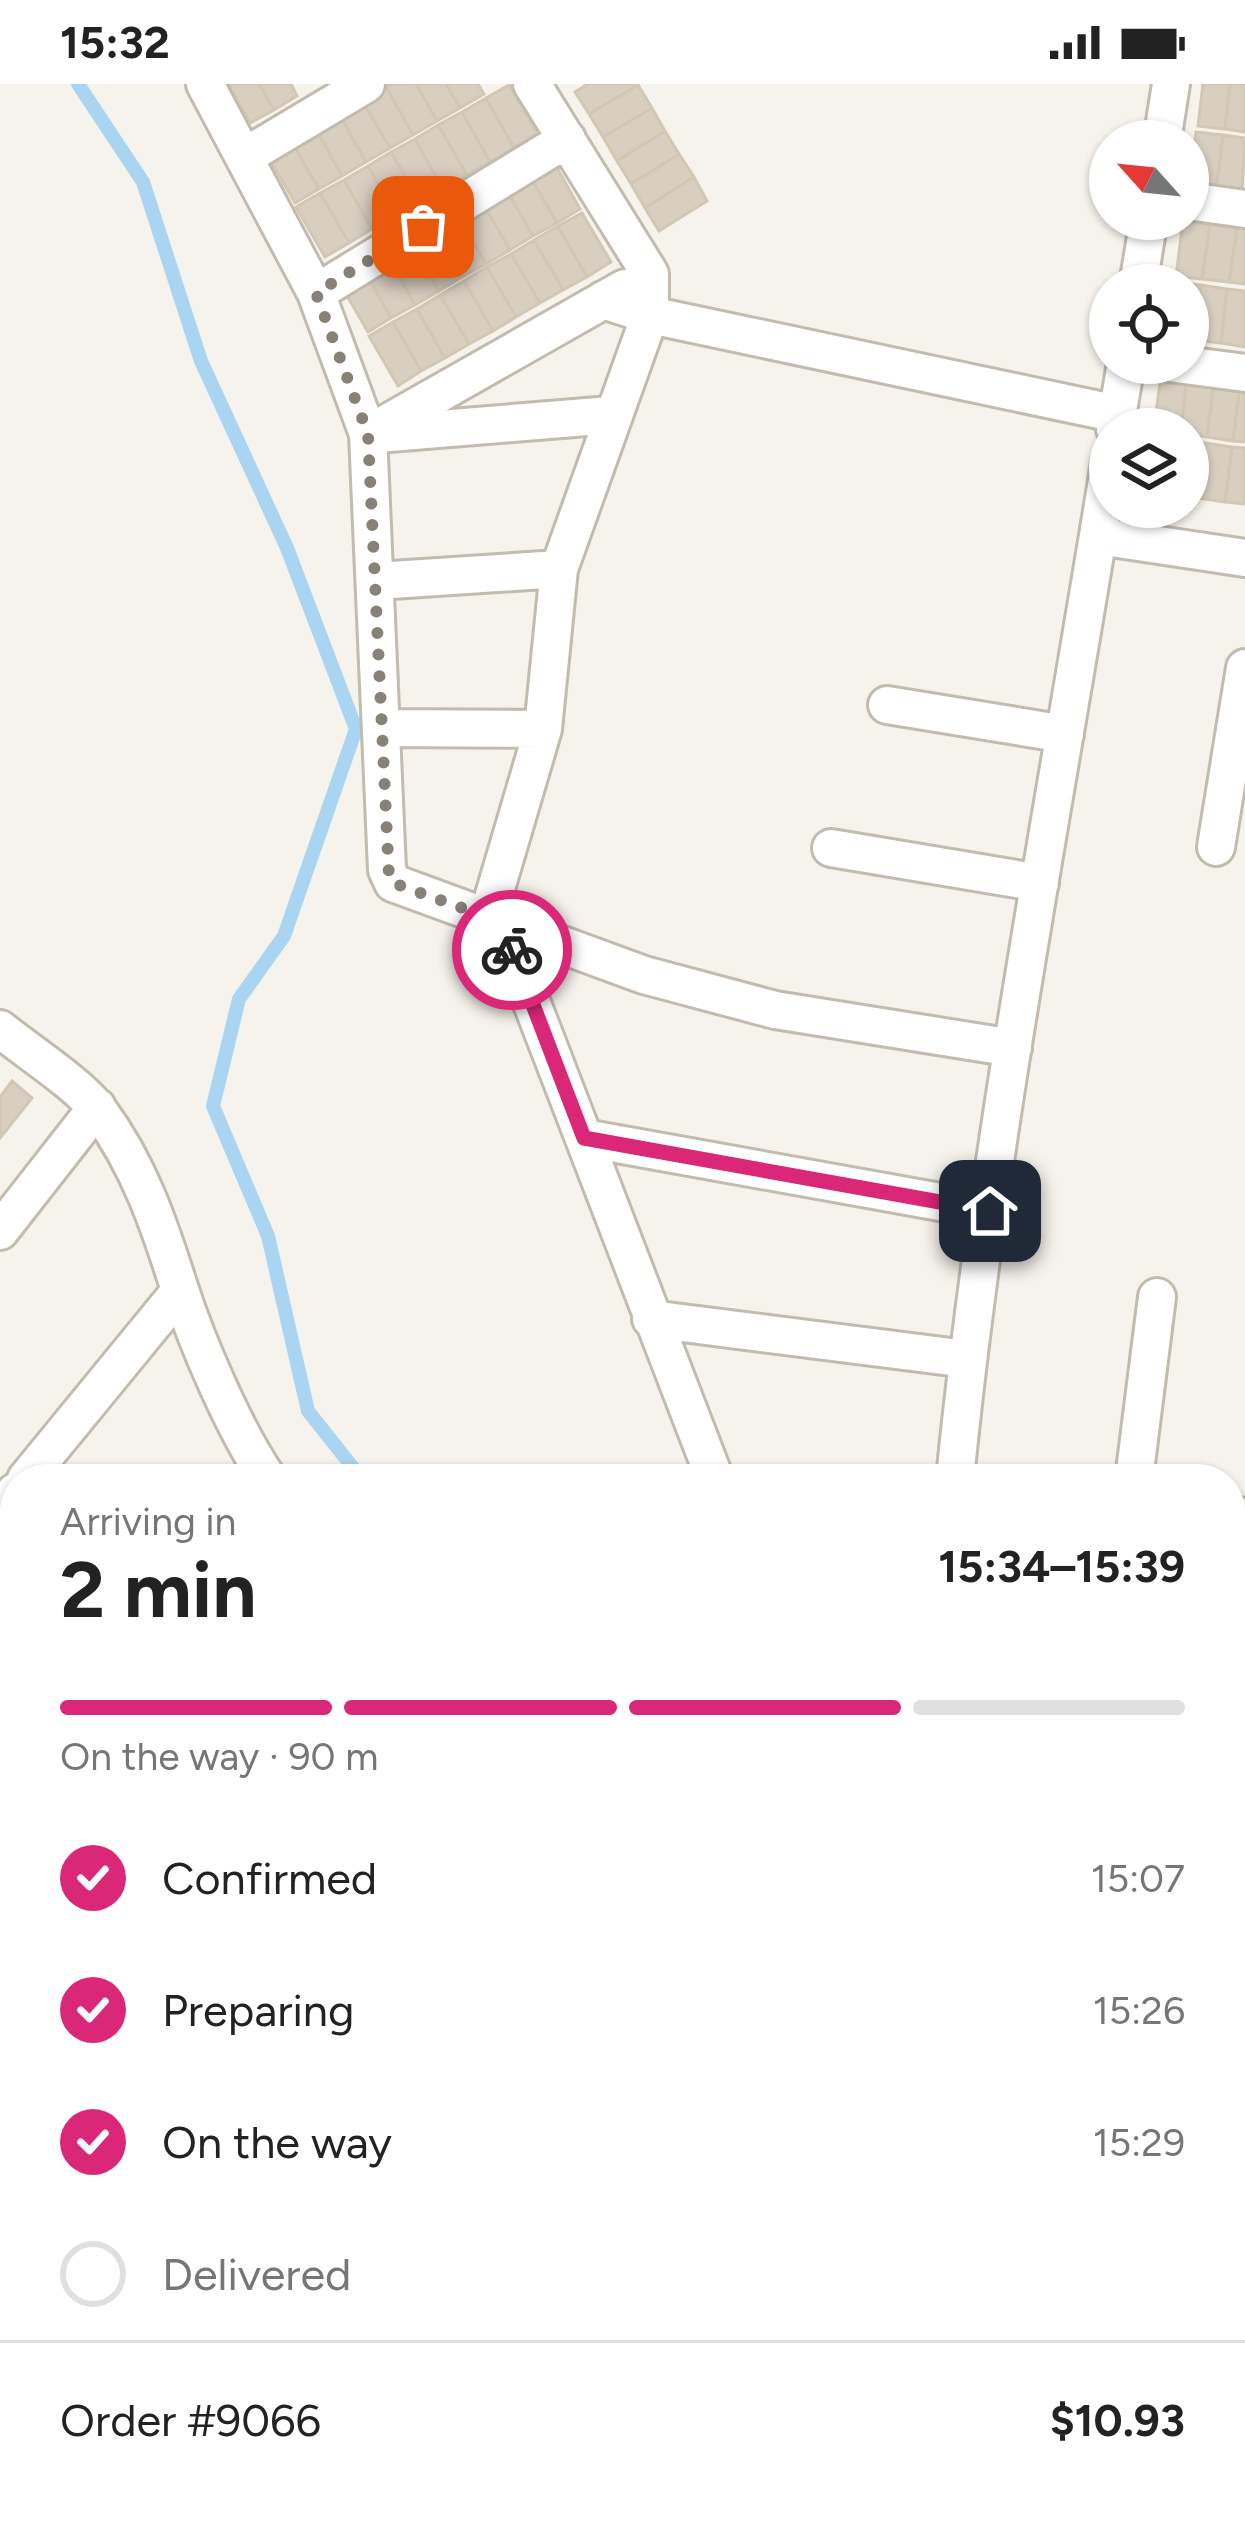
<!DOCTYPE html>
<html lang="en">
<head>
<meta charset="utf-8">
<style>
  body { margin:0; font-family:Figtree,sans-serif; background:#f2f2f2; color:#222; height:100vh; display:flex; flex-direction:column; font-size:45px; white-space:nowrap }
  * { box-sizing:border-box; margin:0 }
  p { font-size:39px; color:#767676 }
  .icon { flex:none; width:66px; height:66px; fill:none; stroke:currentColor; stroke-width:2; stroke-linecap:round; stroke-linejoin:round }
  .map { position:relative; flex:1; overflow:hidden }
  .details { position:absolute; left:0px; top:1380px; width:1245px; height:1059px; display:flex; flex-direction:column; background:#fff; border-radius:48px 48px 0 0; box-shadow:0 3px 9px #0004 }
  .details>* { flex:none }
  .needle { width:78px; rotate:297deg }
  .controls { position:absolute; left:1089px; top:36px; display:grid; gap:24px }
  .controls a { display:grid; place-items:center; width:120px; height:120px; border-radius:50%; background:#fff; box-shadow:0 3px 9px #0004; font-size:60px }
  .pin { position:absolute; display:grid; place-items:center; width:102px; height:102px; color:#fff; margin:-51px; border-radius:24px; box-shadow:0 6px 18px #0006 }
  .courier { position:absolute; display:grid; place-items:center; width:120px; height:120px; margin:-60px; border:9px solid #db2777; border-radius:50%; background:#fff; color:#222; box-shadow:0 3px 15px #0007 }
  .overview em { font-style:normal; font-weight:700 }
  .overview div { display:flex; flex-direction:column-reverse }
  .overview { display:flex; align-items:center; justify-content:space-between; height:204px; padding:0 60px }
  h1 { font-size:78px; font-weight:700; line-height:90px }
  .bar { display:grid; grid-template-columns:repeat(4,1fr); gap:18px 12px; align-content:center; height:144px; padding:0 60px }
  .bar i { height:15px; border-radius:9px; background:#e0e0e0 }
  .bar .active { background:#db2777 }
  .bar p { grid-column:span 4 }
  .line { display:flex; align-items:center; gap:30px; padding:0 60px; border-top:3px solid #e0e0e0 }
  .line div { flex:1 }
  ol { padding:0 60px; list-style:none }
  li { display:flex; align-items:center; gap:36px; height:132px }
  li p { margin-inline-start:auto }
  li .icon { padding:12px; border-radius:50%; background:#db2777; color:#fff; stroke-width:4 }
  li:last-child { color:#767676 }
  li i { width:66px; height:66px; border:6px solid #e0e0e0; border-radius:50% }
  .status { display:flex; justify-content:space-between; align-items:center; height:84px; padding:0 60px; background:#fff; direction:ltr }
  .status svg { height:33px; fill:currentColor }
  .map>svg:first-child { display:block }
</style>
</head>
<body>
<div class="status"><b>15:32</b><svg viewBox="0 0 49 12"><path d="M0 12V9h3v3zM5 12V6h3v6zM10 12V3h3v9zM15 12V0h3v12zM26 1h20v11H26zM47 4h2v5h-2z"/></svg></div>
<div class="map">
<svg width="1245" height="2437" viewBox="0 0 1245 2437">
  <rect width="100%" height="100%" fill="#f6f3ec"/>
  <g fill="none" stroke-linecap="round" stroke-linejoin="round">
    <path stroke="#a9d4f2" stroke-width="14" d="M 78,0 L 143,98 L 201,277 L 287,464 L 356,645 L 284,852 L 239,915 L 213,1022 L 268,1152 L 308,1327 L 362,1395
      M 343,2437 L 343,2424"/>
  </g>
  <path fill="#d8cfc1" stroke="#d3c7b4" stroke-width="3" d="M 228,0 L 259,0 L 274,26 L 250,39 Z
    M 259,0 L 291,0 L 297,12 L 274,26 Z
    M 416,0 L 437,37 L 413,51 L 385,1 Z
    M 416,0 L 446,0 L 460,24 L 437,37 Z
    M 446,0 L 478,0 L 484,10 L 460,24 Z
    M 588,0 L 637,0 L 638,1 L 589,30 L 575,8 Z
    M 1203,0 L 1230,0 L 1225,45 L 1198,42 Z
    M 1230,0 L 1245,0 L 1245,48 L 1225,45 Z
    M 385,1 L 413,51 L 390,64 L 361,15 Z
    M 509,1 L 538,50 L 514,64 L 486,14 Z
    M 638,1 L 652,24 L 603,53 L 589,30 Z
    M 486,14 L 514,64 L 490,78 L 462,28 Z
    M 361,15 L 390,64 L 366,78 L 338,28 Z
    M 652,24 L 665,47 L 617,77 L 603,53 Z
    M 338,28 L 366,78 L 342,92 L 314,42 Z
    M 462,28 L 490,78 L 467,91 L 438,41 Z
    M 438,41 L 467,91 L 443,105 L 415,55 Z
    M 314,42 L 342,92 L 319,105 L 290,55 Z
    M 665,47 L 679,70 L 631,100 L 617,77 Z
    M 1196,48 L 1223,51 L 1216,106 L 1189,102 Z
    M 1223,51 L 1245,54 L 1242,109 L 1216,106 Z
    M 290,55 L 319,105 L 295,119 L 266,69 Z
    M 415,55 L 443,105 L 420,118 L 391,68 Z
    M 391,68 L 420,118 L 396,132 L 368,82 Z
    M 679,70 L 694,93 L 645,124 L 631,100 Z
    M 552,75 L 580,125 L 557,139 L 528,89 Z
    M 368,82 L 396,132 L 372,145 L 344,96 Z
    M 528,89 L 557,139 L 533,152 L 505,103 Z
    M 694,93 L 707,117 L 659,147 L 645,124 Z
    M 344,96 L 372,145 L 349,159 L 320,109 Z
    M 505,103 L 533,152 L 510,166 L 481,116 Z
    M 320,109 L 349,159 L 325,173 L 296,123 Z
    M 481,116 L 510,166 L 486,180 L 457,130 Z
    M 582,129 L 611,178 L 587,193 L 558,142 Z
    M 457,130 L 486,180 L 462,193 L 434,144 Z
    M 1183,137 L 1210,141 L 1202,195 L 1176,192 Z
    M 1210,141 L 1237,144 L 1229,198 L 1202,195 Z
    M 558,142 L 587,193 L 563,206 L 534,156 Z
    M 434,144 L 462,193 L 439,207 L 410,157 Z
    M 1237,144 L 1245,145 L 1245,200 L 1229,198 Z
    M 534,156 L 563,206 L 540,219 L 511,170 Z
    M 410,157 L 439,207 L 415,221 L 387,171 Z
    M 511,170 L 540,219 L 516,233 L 487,183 Z
    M 387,171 L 415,221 L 391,234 L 363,184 Z
    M 487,183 L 516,233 L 493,247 L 464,197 Z
    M 363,184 L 391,234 L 368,248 L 339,198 Z
    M 464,197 L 493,247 L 469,260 L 440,211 Z
    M 1174,198 L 1201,201 L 1194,256 L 1188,255 L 1188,201 Z
    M 1201,201 L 1227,205 L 1221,259 L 1194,256 Z
    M 1227,205 L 1245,207 L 1245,263 L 1221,259 Z
    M 440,211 L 469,260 L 445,274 L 417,225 Z
    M 417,225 L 445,274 L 421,287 L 393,238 Z
    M 393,238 L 421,287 L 398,302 L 369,252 Z
    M 1161,291 L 1187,294 L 1181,345 L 1154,345 Z
    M 1187,294 L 1214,298 L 1207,353 L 1188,350 L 1188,345 L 1181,345 Z
    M 1214,298 L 1240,302 L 1233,357 L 1207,353 Z
    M 1240,302 L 1245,302 L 1245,358 L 1233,357 Z
    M 1188,357 L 1205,359 L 1198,414 L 1188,413 Z
    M 1205,359 L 1232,363 L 1225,418 L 1198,414 Z
    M 1232,363 L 1245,364 L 1245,420 L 1225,418 Z
    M 12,997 L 32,1014 L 0,1054 L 0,1013 Z
    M 1245,2150 L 1245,2228 L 1230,2231 L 1230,2153 Z"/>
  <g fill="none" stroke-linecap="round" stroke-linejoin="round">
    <defs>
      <path id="street" d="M 205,0 L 316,209 L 368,350 L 387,786 L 393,799 L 644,891 L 775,926 L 1013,964
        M 1162,57 L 1171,0
        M 244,73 L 366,0
        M 1188,117 L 1245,125
        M 1138,201 L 1149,135
        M 316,209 L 567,55
        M 603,216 L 650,231 L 1118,330
        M 1169,279 L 1245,289
        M 1115,345 L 1126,279
        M 368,350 L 625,204
        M 377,350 L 611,331
        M 1098,452 L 1245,474
        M 376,497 L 559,485
        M 887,621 L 1065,650
        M 381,644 L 543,645
        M 1216,763 L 1245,584
        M 831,764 L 1040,799
        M 487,835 L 543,645 L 559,485 L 650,231 L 650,190 L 532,0
        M 501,839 L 715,1395
        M 0,945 C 27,967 80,1001 99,1027 C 139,1081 159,1140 179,1203 C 197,1259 235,1347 268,1395
        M 584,1054 L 990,1127
        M 0,1147 L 97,1023
        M 651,1235 L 967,1275
        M 26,1395 L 180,1207
        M 955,1395 C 989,1054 1056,716 1110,378
        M 1134,1395 L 1157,1213
        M 0,1427 L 15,1408
        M 1230,1431 L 1245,1433
        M 0,1665 L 15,1647
        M 0,1921 L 15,1902
        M 0,2090 L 15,2104"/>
    </defs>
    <use href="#street" stroke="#c2bbae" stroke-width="42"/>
    <use href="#street" stroke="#fff" stroke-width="36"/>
  </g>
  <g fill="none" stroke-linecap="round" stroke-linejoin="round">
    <path stroke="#878178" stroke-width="12" stroke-dasharray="0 21.6" d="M 423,143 L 316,209 L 368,350 L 389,793 L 393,799 L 501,838 L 512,866"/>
    <path stroke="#db2777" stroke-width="15" d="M 512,866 L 584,1054 L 990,1127"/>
  </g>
</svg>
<div class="controls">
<a><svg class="needle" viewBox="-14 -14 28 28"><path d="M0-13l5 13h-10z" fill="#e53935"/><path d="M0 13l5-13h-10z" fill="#767676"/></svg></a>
<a><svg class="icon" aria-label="locate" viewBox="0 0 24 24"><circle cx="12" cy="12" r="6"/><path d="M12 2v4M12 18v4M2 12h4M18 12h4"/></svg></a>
<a><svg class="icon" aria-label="layers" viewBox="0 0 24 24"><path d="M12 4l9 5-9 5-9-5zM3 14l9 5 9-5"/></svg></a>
</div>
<div class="pin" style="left:423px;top:143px;background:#ea580c"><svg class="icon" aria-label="bag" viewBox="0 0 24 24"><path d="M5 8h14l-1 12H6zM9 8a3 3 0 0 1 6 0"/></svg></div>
<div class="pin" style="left:990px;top:1127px;background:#1f2937"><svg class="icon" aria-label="home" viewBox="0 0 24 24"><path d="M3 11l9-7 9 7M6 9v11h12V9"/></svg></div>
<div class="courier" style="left:512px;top:866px"><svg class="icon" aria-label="bike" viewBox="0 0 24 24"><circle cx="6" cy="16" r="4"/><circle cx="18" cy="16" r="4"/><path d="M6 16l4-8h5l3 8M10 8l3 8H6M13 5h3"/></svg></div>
<section class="details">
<div class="overview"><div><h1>2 min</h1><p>Arriving in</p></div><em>15:34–15:39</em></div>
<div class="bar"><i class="active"></i><i class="active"></i><i class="active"></i><i></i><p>On the way · 90 m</p></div>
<ol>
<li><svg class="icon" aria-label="check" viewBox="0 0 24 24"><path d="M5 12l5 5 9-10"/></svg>Confirmed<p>15:07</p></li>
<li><svg class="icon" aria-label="check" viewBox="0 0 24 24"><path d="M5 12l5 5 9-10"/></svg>Preparing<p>15:26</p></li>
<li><svg class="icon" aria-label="check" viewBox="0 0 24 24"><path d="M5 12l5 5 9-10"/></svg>On the way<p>15:29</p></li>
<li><i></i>Delivered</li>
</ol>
<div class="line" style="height:156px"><div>Order #9066</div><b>$10.93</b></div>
</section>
</div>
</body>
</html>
